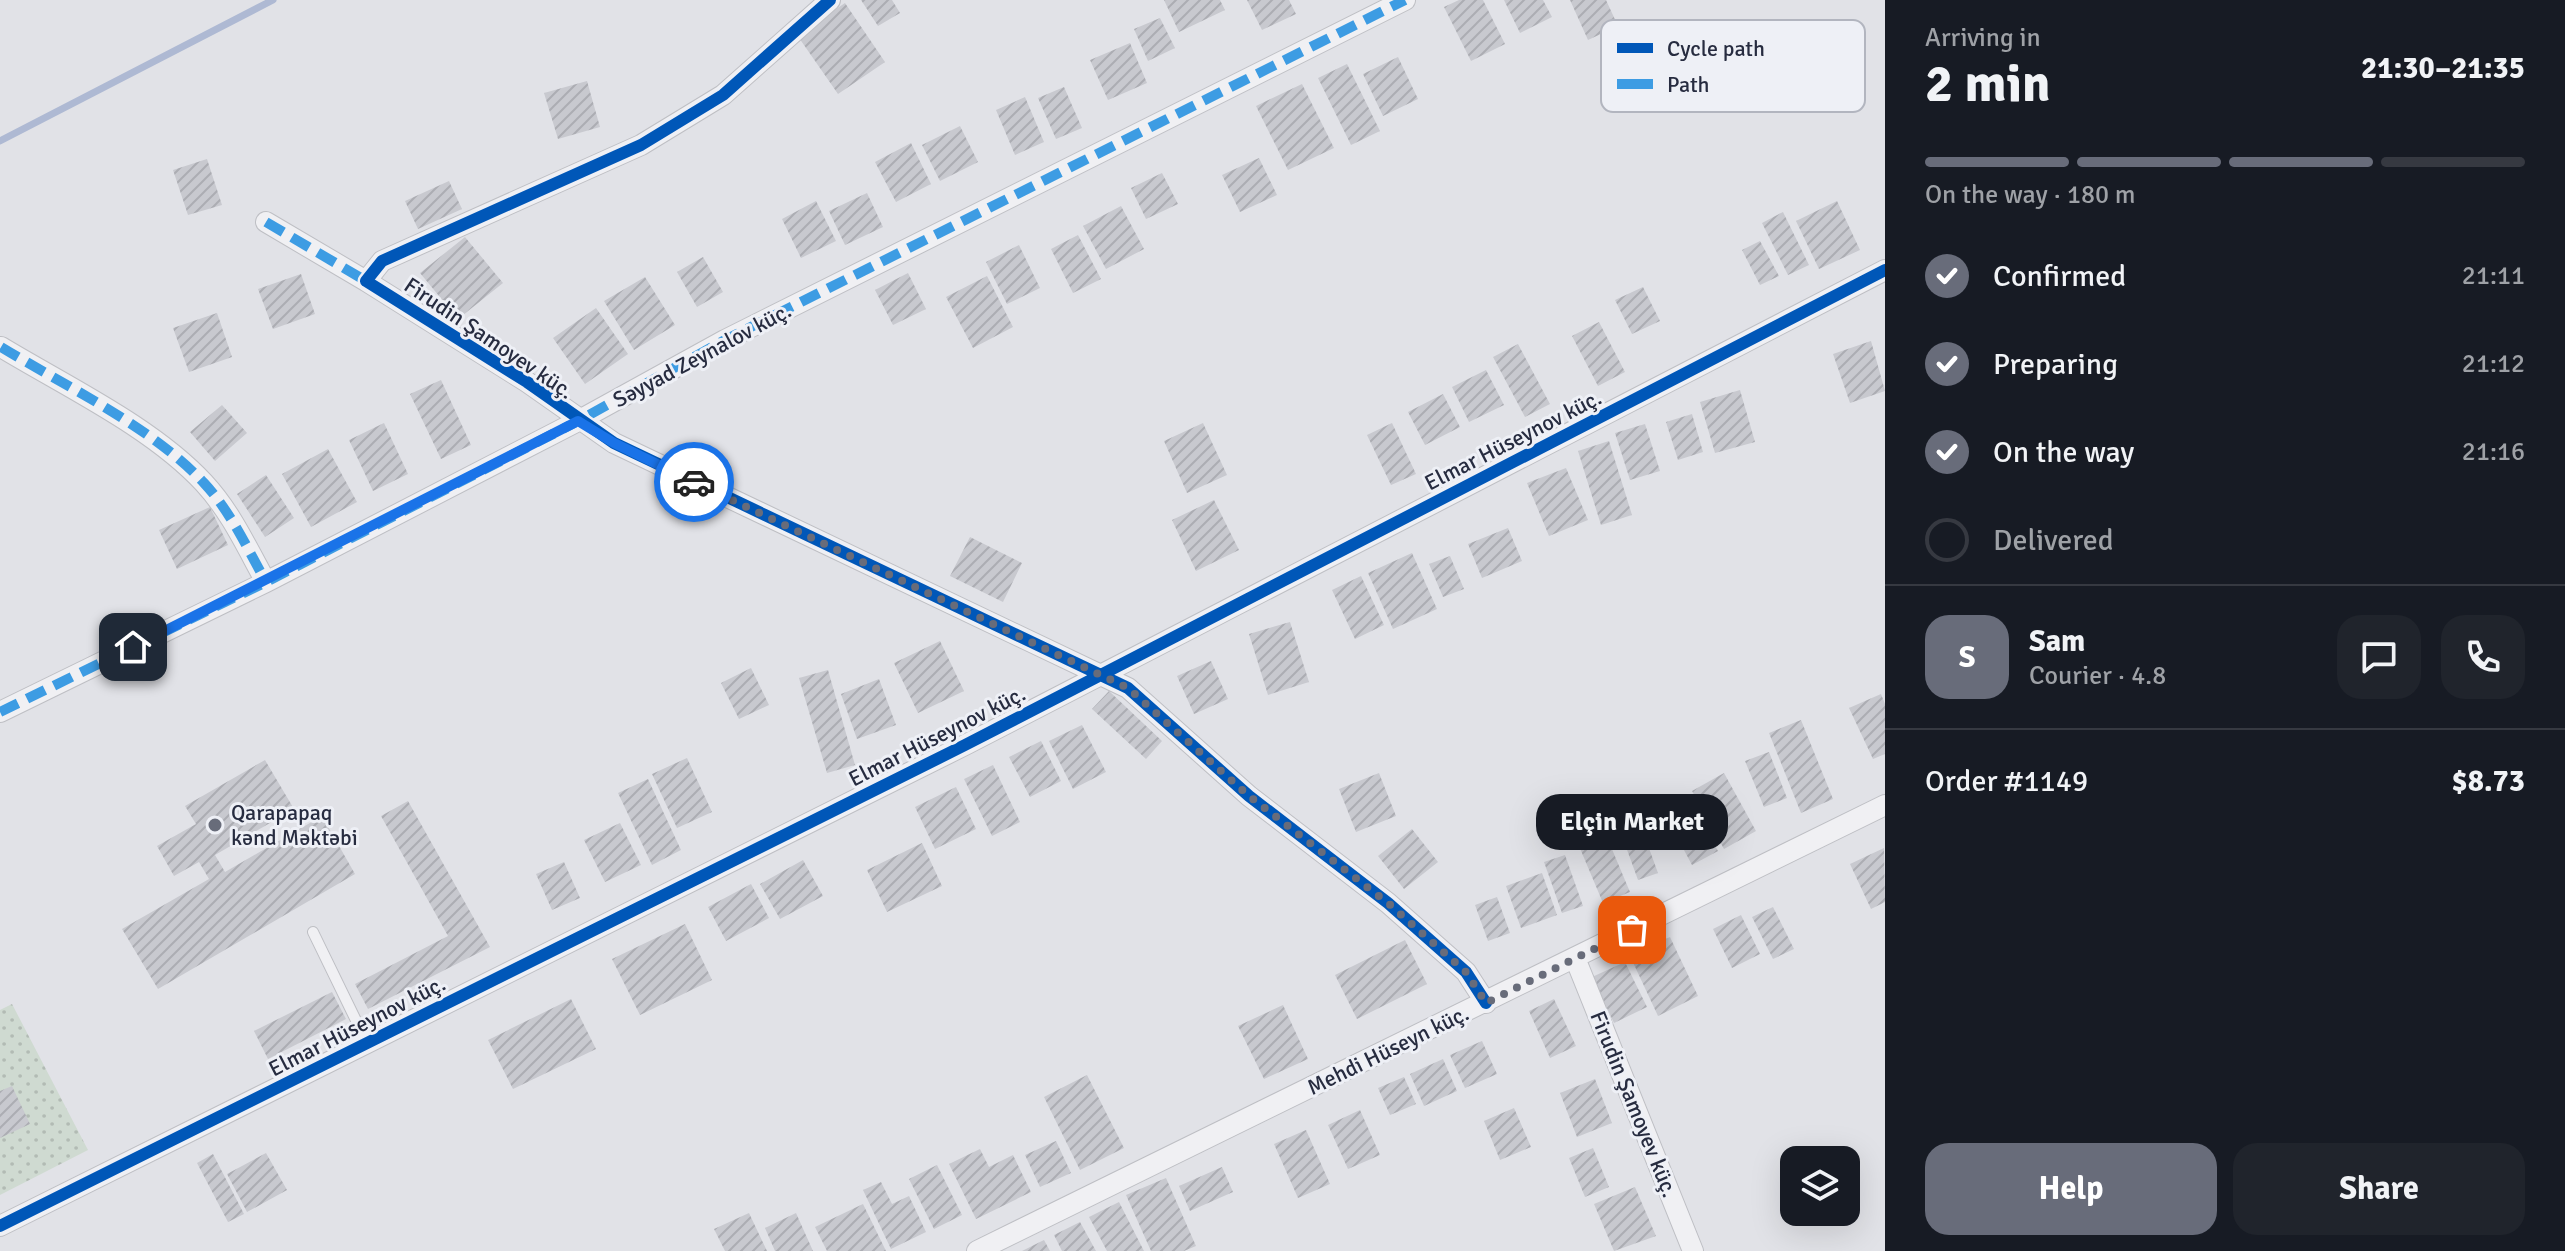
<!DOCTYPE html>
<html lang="en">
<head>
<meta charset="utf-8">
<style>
  body { margin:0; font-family:Signika,sans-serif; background:#20242c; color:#f1f3f6; height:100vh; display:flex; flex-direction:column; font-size:30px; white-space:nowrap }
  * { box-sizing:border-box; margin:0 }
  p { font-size:26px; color:#9ea1a6 }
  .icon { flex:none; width:44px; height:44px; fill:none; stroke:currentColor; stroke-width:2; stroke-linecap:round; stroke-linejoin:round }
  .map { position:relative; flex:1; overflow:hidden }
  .sheet { display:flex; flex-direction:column; background:#171b24; width:680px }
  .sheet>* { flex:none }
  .tools { position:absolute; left:1780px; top:1146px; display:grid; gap:16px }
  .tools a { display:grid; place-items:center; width:80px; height:80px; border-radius:16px; background:#171b24; box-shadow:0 8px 32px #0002; font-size:40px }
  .pin { position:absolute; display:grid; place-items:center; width:68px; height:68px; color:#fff; margin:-34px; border-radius:16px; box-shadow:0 4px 12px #0006 }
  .courier { position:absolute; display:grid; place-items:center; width:80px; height:80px; margin:-40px; border:6px solid #1a73e8; border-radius:50%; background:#fff; color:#222; box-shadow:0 2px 10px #0007 }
  .bubble { position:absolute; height:56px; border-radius:24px; background:#171b24; box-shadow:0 8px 32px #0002; font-size:26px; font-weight:700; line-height:56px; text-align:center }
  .summary em { font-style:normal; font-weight:700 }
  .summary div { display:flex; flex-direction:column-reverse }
  .summary { display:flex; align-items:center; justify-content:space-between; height:136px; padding:0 40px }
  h1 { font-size:52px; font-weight:700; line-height:60px }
  .bar { display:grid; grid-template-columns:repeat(4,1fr); gap:12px 8px; align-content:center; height:96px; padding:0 40px }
  .bar i { height:10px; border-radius:6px; background:#363941 }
  .bar .current { background:#686c7a }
  .bar p { grid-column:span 4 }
  .line { display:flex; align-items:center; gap:20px; padding:0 40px; border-top:2px solid #363941 }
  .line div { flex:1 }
  .round { display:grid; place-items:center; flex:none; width:84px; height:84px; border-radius:24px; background:#20242c }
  ol { padding:0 40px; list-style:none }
  li { display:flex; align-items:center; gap:24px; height:88px }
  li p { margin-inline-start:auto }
  li .icon { padding:8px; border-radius:50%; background:#686c7a; color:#fff; stroke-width:4 }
  li:last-child { color:#9ea1a6 }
  li i { width:44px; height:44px; border:4px solid #363941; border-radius:50% }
  .button { display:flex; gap:16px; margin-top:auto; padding:16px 40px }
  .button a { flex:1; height:92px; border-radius:24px; background:#686c7a; color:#fff; font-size:32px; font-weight:700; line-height:92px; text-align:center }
  .button a+a { background:#20242c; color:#f1f3f6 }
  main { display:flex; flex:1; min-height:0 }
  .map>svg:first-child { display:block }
</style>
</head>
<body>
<main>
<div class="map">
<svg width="1885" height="1251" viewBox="0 0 1885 1251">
  <defs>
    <pattern id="grass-dots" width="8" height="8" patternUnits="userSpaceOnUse" patternTransform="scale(2)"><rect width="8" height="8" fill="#cfdad1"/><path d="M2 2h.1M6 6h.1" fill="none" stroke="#b2bbb4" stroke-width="1.8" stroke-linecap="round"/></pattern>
    <pattern id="building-hatch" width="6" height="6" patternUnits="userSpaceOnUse" patternTransform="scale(2)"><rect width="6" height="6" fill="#c8c9cf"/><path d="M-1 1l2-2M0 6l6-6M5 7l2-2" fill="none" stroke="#acadb3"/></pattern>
  </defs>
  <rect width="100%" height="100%" fill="#e1e2e7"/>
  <path fill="url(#grass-dots)" d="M 12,1004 L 88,1150 L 0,1195 L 0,1010 Z"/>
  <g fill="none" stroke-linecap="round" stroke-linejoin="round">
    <path stroke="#aeb9d3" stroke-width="7" d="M 0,141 L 273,0"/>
  </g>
  <path fill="url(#building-hatch)" d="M 861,0 L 892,0 L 900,13 L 878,26 Z
    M 1164,0 L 1220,0 L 1225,10 L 1179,32 Z
    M 1247,0 L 1289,0 L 1296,14 L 1262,30 Z
    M 1459,0 L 1483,0 L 1505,44 L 1471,61 L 1444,7 Z
    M 1504,0 L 1543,0 L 1552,17 L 1520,33 Z
    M 1570,0 L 1606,0 L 1618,26 L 1588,40 Z
    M 845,3 L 885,62 L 838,94 L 797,35 Z
    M 1160,18 L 1175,48 L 1148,61 L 1134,29 Z
    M 1130,43 L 1147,83 L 1108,100 L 1090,60 Z
    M 1398,57 L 1418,99 L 1383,116 L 1363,74 Z
    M 1347,64 L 1380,131 L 1351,145 L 1318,78 Z
    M 587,81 L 600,127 L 558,139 L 544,93 Z
    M 1302,84 L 1334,148 L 1288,170 L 1256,106 Z
    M 1064,87 L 1082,128 L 1056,139 L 1038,98 Z
    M 1025,97 L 1044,142 L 1015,155 L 996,110 Z
    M 960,126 L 978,162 L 940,181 L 922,145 Z
    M 911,143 L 931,184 L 896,202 L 875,162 Z
    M 1259,158 L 1277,195 L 1240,212 L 1222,175 Z
    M 207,159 L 222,205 L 188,215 L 173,170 Z
    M 1162,173 L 1178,204 L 1146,219 L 1131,188 Z
    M 449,181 L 462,209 L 418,229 L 405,201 Z
    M 867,193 L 883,227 L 845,245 L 829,211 Z
    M 816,201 L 836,241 L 801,258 L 782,219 Z
    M 1837,201 L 1860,250 L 1819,269 L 1796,221 Z
    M 1121,206 L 1144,249 L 1106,269 L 1083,226 Z
    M 1783,212 L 1809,265 L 1788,275 L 1762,223 Z
    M 1078,235 L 1101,279 L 1073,293 L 1051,249 Z
    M 465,237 L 503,283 L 458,319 L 420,273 Z
    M 1760,241 L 1779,276 L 1760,285 L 1742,250 Z
    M 1019,245 L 1040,288 L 1007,304 L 986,262 Z
    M 703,257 L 723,292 L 697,307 L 677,272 Z
    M 908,273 L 926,309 L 893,325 L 875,290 Z
    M 301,274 L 315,314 L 273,329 L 258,289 Z
    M 987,276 L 1013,327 L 973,348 L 946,297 Z
    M 645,277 L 675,325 L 634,350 L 604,301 Z
    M 1643,287 L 1660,321 L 1632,334 L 1615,300 Z
    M 596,308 L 628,354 L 585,384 L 553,338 Z
    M 217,313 L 232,357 L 189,372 L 173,328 Z
    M 1599,322 L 1625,372 L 1598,386 L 1572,336 Z
    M 1871,341 L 1885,391 L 1850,403 L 1833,354 Z
    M 1518,344 L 1550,404 L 1525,417 L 1493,357 Z
    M 1486,370 L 1504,405 L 1469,422 L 1452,387 Z
    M 441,380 L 471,445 L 441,459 L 410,394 Z
    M 1740,390 L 1755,442 L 1715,453 L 1700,402 Z
    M 1443,394 L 1460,427 L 1425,445 L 1408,412 Z
    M 222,405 L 247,433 L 215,461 L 190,432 Z
    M 1692,414 L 1703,452 L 1678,460 L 1666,422 Z
    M 384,423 L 408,474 L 373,491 L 349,440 Z
    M 1203,423 L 1227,475 L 1187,493 L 1164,441 Z
    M 1392,423 L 1416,474 L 1391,485 L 1367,435 Z
    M 1645,424 L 1660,471 L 1630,480 L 1615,433 Z
    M 1609,441 L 1632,515 L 1601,525 L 1578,451 Z
    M 328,449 L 357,502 L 311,527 L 282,474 Z
    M 1566,468 L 1588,520 L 1549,536 L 1527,483 Z
    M 266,475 L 294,518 L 265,537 L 237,494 Z
    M 1214,500 L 1239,550 L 1196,571 L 1172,520 Z
    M 210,507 L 228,545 L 177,569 L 159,530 Z
    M 1508,528 L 1522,561 L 1482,578 L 1468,544 Z
    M 970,537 L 1022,563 L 1003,602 L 950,576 Z
    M 1412,553 L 1437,609 L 1393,629 L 1368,573 Z
    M 1450,556 L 1464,589 L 1443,597 L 1429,564 Z
    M 1361,576 L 1384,625 L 1355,639 L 1332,590 Z
    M 1290,622 L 1309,682 L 1268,695 L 1249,634 Z
    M 940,641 L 964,691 L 918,713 L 894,663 Z
    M 1211,661 L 1228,699 L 1194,714 L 1177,676 Z
    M 751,668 L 769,705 L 739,719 L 721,683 Z
    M 828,670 L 855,765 L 827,773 L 799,678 Z
    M 879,679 L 896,725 L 857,739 L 841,694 Z
    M 1109,691 L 1162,741 L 1146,759 L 1092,709 Z
    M 1881,694 L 1885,704 L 1885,754 L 1873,759 L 1849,708 Z
    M 1801,720 L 1833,799 L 1801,813 L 1769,733 Z
    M 1082,725 L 1106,772 L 1073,789 L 1049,741 Z
    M 1041,741 L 1061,781 L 1030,797 L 1009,757 Z
    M 1769,752 L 1787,798 L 1764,807 L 1745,761 Z
    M 687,758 L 712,812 L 677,828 L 652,774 Z
    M 265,760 L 294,809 L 215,855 L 225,872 L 322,816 L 355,874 L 158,989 L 122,929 L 209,879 L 199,862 L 174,876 L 157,846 L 196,824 L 185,806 Z
    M 993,765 L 1020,822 L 992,836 L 964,779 Z
    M 1379,773 L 1396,816 L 1356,832 L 1339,789 Z
    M 1724,773 L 1756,831 L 1724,849 L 1692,791 Z
    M 648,779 L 681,850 L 652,865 L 618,793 Z
    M 956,787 L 976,829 L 935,849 L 915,807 Z
    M 1687,795 L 1718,851 L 1692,865 L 1662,809 Z
    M 408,801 L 490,947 L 368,1009 L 355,984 L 448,936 L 381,816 Z
    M 620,823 L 641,865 L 605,882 L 584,840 Z
    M 1412,829 L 1438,862 L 1404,889 L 1378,856 Z
    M 1642,829 L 1658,873 L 1638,880 L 1622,836 Z
    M 1606,835 L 1630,892 L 1603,903 L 1579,846 Z
    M 922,843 L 942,886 L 887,912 L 867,870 Z
    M 1884,848 L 1885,902 L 1871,909 L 1850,864 Z
    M 1565,855 L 1583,906 L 1562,913 L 1544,862 Z
    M 803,860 L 823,896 L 780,919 L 760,884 Z
    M 564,862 L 580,898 L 552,910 L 536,874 Z
    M 1542,873 L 1557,915 L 1521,928 L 1506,886 Z
    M 751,884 L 769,918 L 726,941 L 708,907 Z
    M 1497,897 L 1510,933 L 1488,941 L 1475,905 Z
    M 1773,907 L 1794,949 L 1773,959 L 1752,917 Z
    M 1741,915 L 1760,954 L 1732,968 L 1713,929 Z
    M 685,924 L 712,980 L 640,1015 L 612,959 Z
    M 1670,937 L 1698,996 L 1658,1016 L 1630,956 Z
    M 1405,940 L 1427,984 L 1357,1019 L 1335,975 Z
    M 1625,962 L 1647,1007 L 1614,1023 L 1592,977 Z
    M 332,992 L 346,1019 L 268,1059 L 254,1031 Z
    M 571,999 L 596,1049 L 513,1089 L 488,1040 Z
    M 1554,999 L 1576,1046 L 1550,1058 L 1529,1011 Z
    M 1283,1005 L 1308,1059 L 1264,1079 L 1238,1026 Z
    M 1482,1041 L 1497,1074 L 1465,1088 L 1450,1055 Z
    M 1443,1059 L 1457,1091 L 1424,1106 L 1410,1074 Z
    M 1087,1075 L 1124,1148 L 1080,1170 L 1044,1097 Z
    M 1404,1077 L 1416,1104 L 1390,1115 L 1378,1088 Z
    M 1595,1079 L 1612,1123 L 1577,1137 L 1560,1093 Z
    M 12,1086 L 30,1124 L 0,1138 L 0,1091 Z
    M 1514,1108 L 1531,1147 L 1500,1160 L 1484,1121 Z
    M 1360,1110 L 1380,1155 L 1348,1169 L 1328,1125 Z
    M 1306,1130 L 1330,1184 L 1298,1198 L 1274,1144 Z
    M 1056,1141 L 1071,1173 L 1040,1187 L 1025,1155 Z
    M 1593,1148 L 1609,1187 L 1585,1197 L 1569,1158 Z
    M 980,1149 L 989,1167 L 1013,1155 L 1031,1192 L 976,1219 L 949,1164 Z
    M 266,1153 L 287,1190 L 247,1212 L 227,1174 Z
    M 213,1154 L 244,1214 L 228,1222 L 197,1163 Z
    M 937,1165 L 962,1215 L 934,1229 L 909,1179 Z
    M 1222,1167 L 1233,1192 L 1190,1211 L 1179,1186 Z
    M 1166,1178 L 1196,1246 L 1184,1251 L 1151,1251 L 1126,1195 Z
    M 881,1182 L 892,1204 L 909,1196 L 926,1232 L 891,1249 L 863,1190 Z
    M 1635,1187 L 1656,1236 L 1614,1251 L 1594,1204 Z
    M 1119,1202 L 1144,1251 L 1107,1251 L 1089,1217 Z
    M 863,1204 L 886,1251 L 827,1251 L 815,1227 Z
    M 749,1213 L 767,1251 L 725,1251 L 714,1229 Z
    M 796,1213 L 813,1251 L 775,1251 L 765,1228 Z
    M 1080,1222 L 1096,1251 L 1062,1251 L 1054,1235 Z
    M 1044,1240 L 1050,1251 L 1022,1251 Z"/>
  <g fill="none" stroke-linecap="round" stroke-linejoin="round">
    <defs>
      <path id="service" d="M 313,932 L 367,1043"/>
      <path id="minor" d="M 830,0 L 723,95 L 641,145 L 382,261 L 366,281 L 527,382 L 614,443 L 1128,688 L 1249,796 L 1388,903 L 1466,972 L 1486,1003
        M 266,222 L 366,281
        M 1,347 C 67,387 152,427 204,483 C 231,512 247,548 266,582
        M 0,712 L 266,582 L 578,421 L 725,340 L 1405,0
        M 1575,958 L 1693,1251
        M 0,1226 L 965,745 L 1885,270
        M 977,1251 L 1885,805"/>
    </defs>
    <use href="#service" stroke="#bebfc4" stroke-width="12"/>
    <use href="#minor" stroke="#bebfc4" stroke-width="22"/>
    <use href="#service" stroke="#f0f0f3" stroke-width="10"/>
    <use href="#minor" stroke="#f0f0f3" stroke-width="20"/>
    <path stroke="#3d9ce3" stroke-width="10" stroke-dasharray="20 10" stroke-linecap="butt" d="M 266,222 L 366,281
      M 1,347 C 67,387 152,427 204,483 C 231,512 247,548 266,582
      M 0,712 L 266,582 L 578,421 L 725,340 L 1405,0"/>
    <defs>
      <path id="cycleway" d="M 830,0 L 723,95 L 641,145 L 382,261 L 366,281 L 527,382 L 614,443 L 1128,688 L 1249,796 L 1388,903 L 1466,972 L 1486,1003
        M 0,1226 L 965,745 L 1885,270"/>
    </defs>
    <use href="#cycleway" stroke="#eef0f6" stroke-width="17"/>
    <use href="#cycleway" stroke="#0057b8" stroke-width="12"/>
  </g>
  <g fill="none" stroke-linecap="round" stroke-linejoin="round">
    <path stroke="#686c7a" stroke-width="8" stroke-dasharray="0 14.4" d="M 694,482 L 1128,688 L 1249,796 L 1388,903 L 1466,972 L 1486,1003 L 1632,930"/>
    <path stroke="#1a73e8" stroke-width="10" d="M 133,647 L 578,421 L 614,443 L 694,482"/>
  </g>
  <circle fill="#686c7a" stroke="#eef0f6" stroke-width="3" cx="215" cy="825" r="8"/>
  <g text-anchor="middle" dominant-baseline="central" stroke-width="6" stroke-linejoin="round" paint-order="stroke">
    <g font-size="22" fill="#272c40" stroke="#eef0f6">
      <text transform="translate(489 338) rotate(34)">Firudin Şamoyev küç.</text>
      <text transform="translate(702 355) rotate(-28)">Səyyad Zeynalov küç.</text>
      <text transform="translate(1513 440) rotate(-27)">Elmar Hüseynov küç.</text>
      <text transform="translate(937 736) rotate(-27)">Elmar Hüseynov küç.</text>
      <text transform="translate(357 1026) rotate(-27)">Elmar Hüseynov küç.</text>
      <text transform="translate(1388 1050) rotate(-26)">Mehdi Hüseyn küç.</text>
      <text transform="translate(1634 1104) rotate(68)">Firudin Şamoyev küç.</text>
    </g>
    <g font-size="22" fill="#272c40" stroke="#eef0f6" text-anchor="start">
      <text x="231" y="812">Qarapapaq<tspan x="231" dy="25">kənd Məktəbi</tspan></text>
    </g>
  </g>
  <rect x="1601" y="20" width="264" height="92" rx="12" fill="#eef0f6" stroke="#b2b5bf" stroke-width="2"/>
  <rect x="1617" y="43" width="36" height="10" fill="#0057b8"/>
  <rect x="1617" y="79" width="36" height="10" fill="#3d9ce3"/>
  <g font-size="22" fill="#272c40">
    <text x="1667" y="56">Cycle path</text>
    <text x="1667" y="92">Path</text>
  </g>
</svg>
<div class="tools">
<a><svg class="icon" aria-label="layers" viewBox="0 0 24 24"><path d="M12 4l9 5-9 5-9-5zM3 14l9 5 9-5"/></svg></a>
</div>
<div class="pin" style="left:1632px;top:930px;background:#ea580c"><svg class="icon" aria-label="bag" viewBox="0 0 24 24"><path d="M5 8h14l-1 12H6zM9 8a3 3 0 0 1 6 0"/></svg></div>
<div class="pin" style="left:133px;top:647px;background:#1f2937"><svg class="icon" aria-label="home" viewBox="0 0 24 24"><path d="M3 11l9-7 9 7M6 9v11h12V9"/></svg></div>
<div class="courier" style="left:694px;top:482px"><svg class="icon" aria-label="car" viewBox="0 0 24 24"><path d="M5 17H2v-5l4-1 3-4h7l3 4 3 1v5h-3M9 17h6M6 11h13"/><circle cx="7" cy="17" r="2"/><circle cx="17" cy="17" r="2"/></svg></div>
<div class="bubble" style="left:1536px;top:794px;width:192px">Elçin Market</div>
</div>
<section class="sheet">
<div class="summary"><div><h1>2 min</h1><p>Arriving in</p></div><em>21:30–21:35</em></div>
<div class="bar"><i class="current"></i><i class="current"></i><i class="current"></i><i></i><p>On the way · 180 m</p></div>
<ol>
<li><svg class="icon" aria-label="check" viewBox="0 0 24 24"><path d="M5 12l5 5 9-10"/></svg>Confirmed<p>21:11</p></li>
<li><svg class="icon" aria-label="check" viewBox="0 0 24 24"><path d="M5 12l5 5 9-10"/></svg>Preparing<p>21:12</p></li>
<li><svg class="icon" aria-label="check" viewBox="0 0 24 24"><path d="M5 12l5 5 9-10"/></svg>On the way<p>21:16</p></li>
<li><i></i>Delivered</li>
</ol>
<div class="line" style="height:144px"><b class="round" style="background:#686c7a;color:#fff">S</b><div><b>Sam</b><p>Courier · 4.8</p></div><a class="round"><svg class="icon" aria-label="chat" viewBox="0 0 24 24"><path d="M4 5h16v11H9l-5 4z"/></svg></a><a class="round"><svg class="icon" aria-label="phone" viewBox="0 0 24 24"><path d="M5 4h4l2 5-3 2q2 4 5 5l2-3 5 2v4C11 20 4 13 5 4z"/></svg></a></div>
<div class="line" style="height:104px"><div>Order #1149</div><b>$8.73</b></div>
<div class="button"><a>Help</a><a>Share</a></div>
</section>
</main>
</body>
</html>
